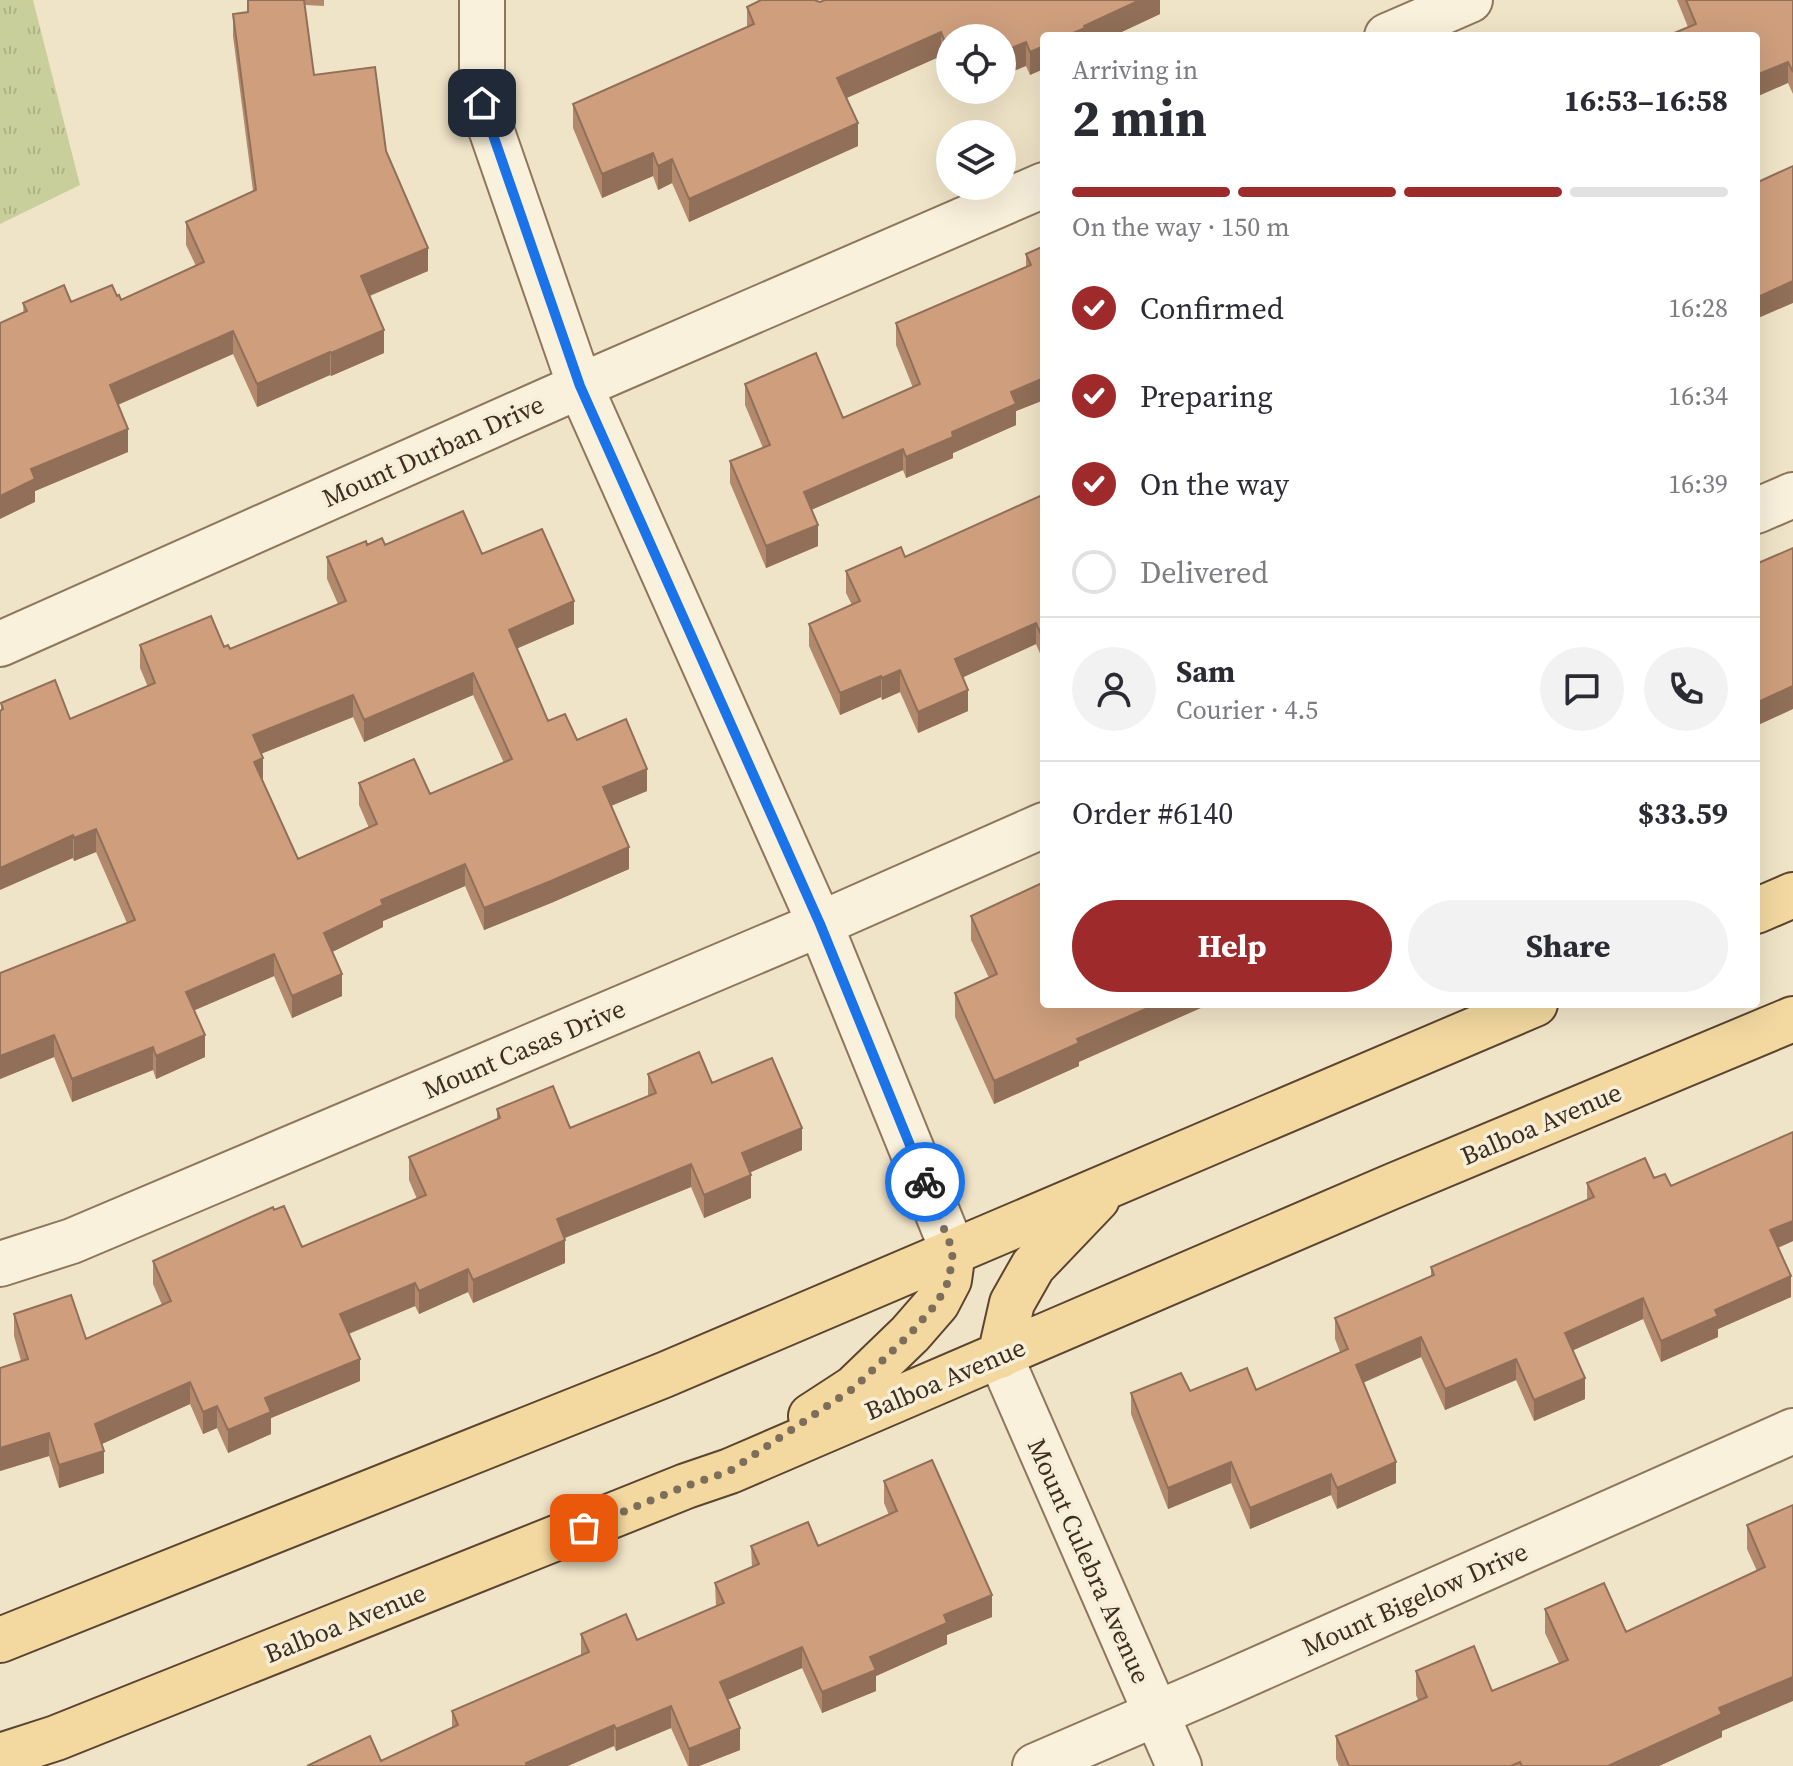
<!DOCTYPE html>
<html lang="en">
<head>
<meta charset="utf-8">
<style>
  body { margin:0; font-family:"Source Serif 4",serif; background:#f2f2f3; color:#2b2b33; height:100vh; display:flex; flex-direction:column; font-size:30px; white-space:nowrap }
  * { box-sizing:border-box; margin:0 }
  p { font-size:26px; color:#7c7c81 }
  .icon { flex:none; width:44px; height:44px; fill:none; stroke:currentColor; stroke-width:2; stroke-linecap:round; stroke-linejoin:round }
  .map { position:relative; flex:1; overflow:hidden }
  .sheet { position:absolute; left:1040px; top:32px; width:720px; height:976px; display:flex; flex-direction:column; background:#fff; border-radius:8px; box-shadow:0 8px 32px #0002 }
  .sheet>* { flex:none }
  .tools { position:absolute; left:936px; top:24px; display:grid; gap:16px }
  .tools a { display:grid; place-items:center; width:80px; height:80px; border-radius:50%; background:#fff; box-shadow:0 8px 32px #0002; font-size:40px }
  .pin { position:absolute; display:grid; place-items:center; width:68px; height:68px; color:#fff; margin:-34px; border-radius:16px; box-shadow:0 4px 12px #0006 }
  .courier { position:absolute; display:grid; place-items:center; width:80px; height:80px; margin:-40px; border:6px solid #1a73e8; border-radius:50%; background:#fff; color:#222; box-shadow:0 2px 10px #0007 }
  .summary em { font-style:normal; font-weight:700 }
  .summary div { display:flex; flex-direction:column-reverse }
  .summary { display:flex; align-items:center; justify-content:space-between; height:136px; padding:0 32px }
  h1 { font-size:52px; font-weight:700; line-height:60px }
  .bar { display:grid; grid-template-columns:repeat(4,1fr); gap:12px 8px; align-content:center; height:96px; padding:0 32px }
  .bar i { height:10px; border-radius:6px; background:#e1e1e2 }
  .bar .on { background:#9e2a2b }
  .bar p { grid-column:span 4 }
  .line { display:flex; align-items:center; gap:20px; padding:0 32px; border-top:2px solid #e1e1e2 }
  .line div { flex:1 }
  .round { display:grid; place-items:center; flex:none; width:84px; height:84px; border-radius:42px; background:#f2f2f3 }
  ol { padding:0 32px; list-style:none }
  li { display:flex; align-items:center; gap:24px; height:88px }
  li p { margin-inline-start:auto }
  li .icon { padding:8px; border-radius:50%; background:#9e2a2b; color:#fff; stroke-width:4 }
  li:last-child { color:#7c7c81 }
  li i { width:44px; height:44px; border:4px solid #e1e1e2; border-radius:50% }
  .cta { display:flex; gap:16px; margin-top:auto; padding:16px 32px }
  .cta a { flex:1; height:92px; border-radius:48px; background:#9e2a2b; color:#fff; font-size:32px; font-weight:700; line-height:92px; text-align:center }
  .cta a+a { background:#f2f2f3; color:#2b2b33 }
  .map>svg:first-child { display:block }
</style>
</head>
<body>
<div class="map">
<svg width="1793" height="1766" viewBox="0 0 1793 1766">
  <defs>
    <pattern id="park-tufts" width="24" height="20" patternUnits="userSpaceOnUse" patternTransform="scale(2)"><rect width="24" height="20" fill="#c9cf9b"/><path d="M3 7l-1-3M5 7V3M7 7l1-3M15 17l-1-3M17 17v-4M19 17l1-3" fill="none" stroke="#aeb285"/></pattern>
  </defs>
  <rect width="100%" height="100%" fill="#f0e4c8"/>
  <path fill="url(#park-tufts)" d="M 0,0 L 33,0 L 80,185 L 0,224 Z"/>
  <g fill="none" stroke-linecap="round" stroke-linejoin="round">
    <defs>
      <path id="minor" d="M 482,0 L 482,103 L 580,386 L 820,924 L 953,1251
        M 1387,36 L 1470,0
        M 1756,511 L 1793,495
        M 0,644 L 580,386 L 1044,185
        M 0,1264 L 72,1241 L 820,924 L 1044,825
        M 1000,1356 L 1179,1766
        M 1035,1766 L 1218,1687 L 1793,1431"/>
      <path id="major" d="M 1756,911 L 1793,895
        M 1000,1356 L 1012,1303 L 1033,1266 L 1097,1199
        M 811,1416 L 854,1388 L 910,1334 L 937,1303 L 949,1280 L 953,1251
        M 0,1640 L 664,1375 L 1535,1004
        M 0,1756 L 56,1738 L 686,1486 L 730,1471 L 1393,1186 L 1793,1019"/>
    </defs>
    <use href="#minor" stroke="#8d765c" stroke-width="48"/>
    <use href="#major" stroke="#5b4430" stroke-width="48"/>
    <use href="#minor" stroke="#faf1dc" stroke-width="44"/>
    <use href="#major" stroke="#f3d9a0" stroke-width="44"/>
  </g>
  <path fill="#b2896c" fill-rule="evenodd" d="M 248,0 L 324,0 L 324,6 L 305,5 L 314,75 L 386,151 L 428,271 L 370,296 L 384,353 L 331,376 L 330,375 L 257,407 L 233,354 L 118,405 L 128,452 L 35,491 L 35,502 L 23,303 L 71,302 L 117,296 L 121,300 L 196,266 L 186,245 L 186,222 L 253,191 L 233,36 L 233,14 L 248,12 Z
    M 1160,0 L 1160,14 L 1113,36 L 1044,36 L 1030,75 L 1026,66 L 950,38 L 950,78 L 941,56 L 847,98 L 858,146 L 689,222 L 672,183 L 658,190 L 653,176 L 602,198 L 573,128 L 573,104 L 747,27 L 747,7 L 820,2 Z
    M 1677,0 L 1793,0 L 1793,94 L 1788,83 L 1688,27 Z
    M 1044,246 L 1044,400 L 1016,411 L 1016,425 L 953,453 L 953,458 L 906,478 L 903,470 L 811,510 L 818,546 L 766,568 L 730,483 L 730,461 L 763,448 L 745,405 L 745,384 L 843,418 L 913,388 L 896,345 L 896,323 L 1026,267 L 1026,254 Z
    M 1044,505 L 1044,663 L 1036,644 L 963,677 L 968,711 L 918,733 L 900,692 L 882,700 L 881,697 L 840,715 L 809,646 L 809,624 L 852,605 L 846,593 L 846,571 L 905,557 Z
    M 367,545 L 385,545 L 482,554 L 574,624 L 517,648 L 548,721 L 647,791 L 611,806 L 629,869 L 551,903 L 484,930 L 465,886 L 383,921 L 383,927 L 332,952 L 342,996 L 292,1018 L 274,976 L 194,1010 L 205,1057 L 156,1079 L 153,1070 L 72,1102 L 54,1057 L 0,1079 L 0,973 L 127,923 L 96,852 L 74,861 L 1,710 L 1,703 L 70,719 L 148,687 L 140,668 L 140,645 L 224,647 L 230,649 L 338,604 L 327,579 L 327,557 ZM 473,695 L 504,763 L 430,794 L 359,783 L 359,805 L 369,828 L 298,859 L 262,780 L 261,754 L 353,717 L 364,742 Z
    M 971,916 L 1079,1062 L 1079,1066 L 994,1104 L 955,1017 L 955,993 L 989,978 L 971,940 Z
    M 648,1074 L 712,1083 L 802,1150 L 750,1172 L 751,1198 L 704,1218 L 691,1187 L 565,1238 L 565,1263 L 473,1303 L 468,1292 L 419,1314 L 415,1306 L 349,1334 L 360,1381 L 271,1418 L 271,1434 L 228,1453 L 217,1428 L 203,1434 L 190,1404 L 102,1444 L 104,1473 L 59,1488 L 49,1456 L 0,1471 L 0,1368 L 21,1361 L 14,1336 L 14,1314 L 86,1339 L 162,1305 L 153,1284 L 153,1261 L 302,1247 L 417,1199 L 409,1180 L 409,1157 L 497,1119 L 497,1109 L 570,1128 L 648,1097 Z
    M 1793,1132 L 1793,1241 L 1778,1248 L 1791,1297 L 1718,1329 L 1718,1337 L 1661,1362 L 1643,1319 L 1573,1350 L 1585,1399 L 1534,1421 L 1516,1380 L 1445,1410 L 1421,1357 L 1363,1382 L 1396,1483 L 1337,1509 L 1331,1495 L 1250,1529 L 1231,1483 L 1168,1509 L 1131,1414 L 1131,1393 L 1256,1390 L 1340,1352 L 1335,1339 L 1335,1318 L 1431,1276 L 1431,1267 L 1587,1200 L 1587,1183 L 1654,1178 L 1671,1186 Z
    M 884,1481 L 992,1617 L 947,1635 L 947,1644 L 876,1676 L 876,1691 L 822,1713 L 802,1668 L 727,1700 L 740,1750 L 699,1766 L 688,1766 L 671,1728 L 616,1751 L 614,1746 L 381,1761 L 452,1728 L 452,1711 L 581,1656 L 581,1634 L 637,1640 L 716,1606 L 715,1583 L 752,1568 L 751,1546 L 818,1546 L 889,1515 L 884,1503 Z
    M 1793,1505 L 1722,1731 L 1722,1737 L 1659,1766 L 1339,1766 L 1336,1759 L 1336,1736 L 1418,1700 L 1416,1695 L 1416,1671 L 1492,1691 L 1559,1663 L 1545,1633 L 1545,1609 L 1626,1632 L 1757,1571 L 1747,1549 L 1747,1525 Z"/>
  <path fill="#916f58" d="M 1140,0 L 1160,0 L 1160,14 L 1113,36 L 1066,36 L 1084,26 Z
    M 941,32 L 941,56 L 837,102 L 837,78 Z
    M 1026,42 L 1026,66 L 1002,76 L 1002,52 Z
    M 1044,46 L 1044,69 L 1030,75 L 1030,52 Z
    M 1788,62 L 1788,83 L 1756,97 L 1756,75 Z
    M 957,90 L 969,90 L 957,95 Z
    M 858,123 L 858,146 L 689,222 L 689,199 Z
    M 653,153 L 653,176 L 602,198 L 602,174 Z
    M 672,159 L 672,183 L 658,190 L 658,166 Z
    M 428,248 L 428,271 L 361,299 L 361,276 Z
    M 1793,281 L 1793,303 L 1756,319 L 1756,298 Z
    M 384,330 L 384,353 L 331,376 L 331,353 Z
    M 233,331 L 233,354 L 110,408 L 110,385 Z
    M 330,352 L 330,375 L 257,407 L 257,384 Z
    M 1758,361 L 1758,383 L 1756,383 L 1756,362 Z
    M 1044,378 L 1044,400 L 1016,411 L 1016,425 L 953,453 L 953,458 L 906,478 L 906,457 L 952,432 L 1011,392 Z
    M 128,429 L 128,452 L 35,491 L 35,502 L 0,519 L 0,496 L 31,469 Z
    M 903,449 L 903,470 L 804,513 L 804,492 Z
    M 818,525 L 818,546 L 766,568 L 766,546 Z
    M 574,601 L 574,624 L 509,652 L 509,630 Z
    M 1036,623 L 1036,644 L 955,681 L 955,659 Z
    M 900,670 L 900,692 L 882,700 L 882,678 Z
    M 473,673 L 473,695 L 364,742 L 364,720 Z
    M 881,676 L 881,697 L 840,715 L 840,693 Z
    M 1793,686 L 1793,709 L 1756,726 L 1756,703 Z
    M 968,690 L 968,711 L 918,733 L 918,712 Z
    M 353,695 L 353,717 L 253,757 L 253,735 Z
    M 1758,739 L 1758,762 L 1756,764 L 1756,740 Z
    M 263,758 L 263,780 L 254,762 Z
    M 647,769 L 647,791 L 603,809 L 603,787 Z
    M 96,829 L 96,852 L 74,861 L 74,838 Z
    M 73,835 L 73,858 L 0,890 L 0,868 Z
    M 629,847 L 629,869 L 551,903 L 484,930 L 484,908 Z
    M 465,864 L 465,886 L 383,921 L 383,927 L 324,956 L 324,933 L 381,900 Z
    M 274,954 L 274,976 L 186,1014 L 186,992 Z
    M 342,974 L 342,996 L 292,1018 L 292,996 Z
    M 1157,1004 L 1210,1004 L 1079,1062 L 1079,1066 L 994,1104 L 994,1081 L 1077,1039 Z
    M 54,1035 L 54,1057 L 0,1079 L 0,1056 Z
    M 205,1035 L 205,1057 L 156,1079 L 156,1056 Z
    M 153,1047 L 153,1070 L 72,1102 L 72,1079 Z
    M 802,1128 L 802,1150 L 742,1176 L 742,1153 Z
    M 691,1164 L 691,1187 L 557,1241 L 557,1219 Z
    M 751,1175 L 751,1198 L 704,1218 L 704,1195 Z
    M 1793,1221 L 1793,1241 L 1770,1251 L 1770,1230 Z
    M 565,1240 L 565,1263 L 473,1303 L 473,1280 Z
    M 468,1269 L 468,1292 L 419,1314 L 419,1291 Z
    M 1791,1276 L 1791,1297 L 1718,1329 L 1718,1337 L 1661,1362 L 1661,1341 L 1715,1310 Z
    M 415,1283 L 415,1306 L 340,1337 L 340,1314 Z
    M 1643,1298 L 1643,1319 L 1565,1354 L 1565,1333 Z
    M 1421,1337 L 1421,1357 L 1356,1386 L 1356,1365 Z
    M 360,1359 L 360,1381 L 271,1418 L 271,1434 L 228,1453 L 228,1430 L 265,1398 Z
    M 1516,1359 L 1516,1380 L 1445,1410 L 1445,1389 Z
    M 1585,1378 L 1585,1399 L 1534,1421 L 1534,1400 Z
    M 190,1382 L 190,1404 L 95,1447 L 95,1424 Z
    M 217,1406 L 217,1428 L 203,1434 L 203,1412 Z
    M 49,1433 L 49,1456 L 0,1471 L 0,1448 Z
    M 104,1451 L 104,1473 L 59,1488 L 59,1465 Z
    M 1231,1462 L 1231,1483 L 1168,1509 L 1168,1488 Z
    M 1396,1462 L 1396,1483 L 1337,1509 L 1337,1488 Z
    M 1331,1474 L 1331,1495 L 1250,1529 L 1250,1508 Z
    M 992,1595 L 992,1617 L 947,1635 L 947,1644 L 876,1676 L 876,1691 L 822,1713 L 822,1692 L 870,1657 L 944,1615 Z
    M 802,1647 L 802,1668 L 720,1703 L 720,1682 Z
    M 1793,1677 L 1793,1701 L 1722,1731 L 1722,1737 L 1659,1766 L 1608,1766 L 1719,1708 Z
    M 671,1706 L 671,1728 L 616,1751 L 616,1729 Z
    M 614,1725 L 614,1746 L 568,1766 L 526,1766 L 526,1763 Z
    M 740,1728 L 740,1750 L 699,1766 L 689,1766 L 689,1749 Z"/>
  <path fill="#cf9f7d" stroke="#916f58" stroke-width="2" fill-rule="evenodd" d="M 248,0 L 304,0 L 314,75 L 375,67 L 386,151 L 428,248 L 361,276 L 384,330 L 331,353 L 330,352 L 257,384 L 233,331 L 110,385 L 128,429 L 31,469 L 35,479 L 0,496 L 0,323 L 27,311 L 23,303 L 64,285 L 71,302 L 112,285 L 117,296 L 119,295 L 121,300 L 204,262 L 186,222 L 256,190 L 233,14 L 248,12 Z
    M 761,0 L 814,0 L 820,2 L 825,0 L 1140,0 L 1084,26 L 1085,28 L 1066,36 L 1044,36 L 1044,46 L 1030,52 L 1026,42 L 1002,52 L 1002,38 L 950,38 L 950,54 L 941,32 L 837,78 L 858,123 L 689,199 L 672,159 L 658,166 L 653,153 L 602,174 L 573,104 L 754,24 L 747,7 Z
    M 1686,0 L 1793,0 L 1793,72 L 1788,62 L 1756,75 L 1756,36 L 1667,36 L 1696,24 Z
    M 1793,166 L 1793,281 L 1756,298 L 1756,183 Z
    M 1044,246 L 1044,378 L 1011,392 L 1016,404 L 952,432 L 953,437 L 906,457 L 903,449 L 804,492 L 818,525 L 766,546 L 730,461 L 770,445 L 745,384 L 816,353 L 843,418 L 920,384 L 896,323 L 1031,265 L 1026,254 Z
    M 1040,496 L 1044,505 L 1044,641 L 1036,623 L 955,659 L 968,690 L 918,712 L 900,670 L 882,678 L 881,676 L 840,693 L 809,624 L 860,601 L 846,571 L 901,547 L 905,557 Z
    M 463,511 L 482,554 L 542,529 L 574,601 L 509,630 L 548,721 L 565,714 L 577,740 L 626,719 L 647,769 L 603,787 L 629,847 L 551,881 L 484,908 L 465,864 L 381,900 L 383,905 L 324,933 L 342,974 L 292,996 L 274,954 L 186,992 L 205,1035 L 156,1056 L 153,1047 L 72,1079 L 54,1035 L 0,1056 L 0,973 L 135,920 L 96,829 L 74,838 L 73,835 L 0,868 L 0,711 L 3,709 L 1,703 L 55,680 L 70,719 L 155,683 L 140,645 L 211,616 L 224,647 L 228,645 L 230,649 L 346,601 L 327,557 L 366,541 L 367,545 L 382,538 L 385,545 ZM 473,673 L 512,759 L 430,794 L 414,759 L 359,783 L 377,824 L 298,859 L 254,762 L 263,758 L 253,735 L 353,695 L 364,720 Z
    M 1793,548 L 1793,686 L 1756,703 L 1756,564 Z
    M 1044,882 L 1044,1004 L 1157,1004 L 1077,1039 L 1079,1043 L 994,1081 L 955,993 L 997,974 L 971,916 Z
    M 699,1052 L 712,1083 L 772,1058 L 802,1128 L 742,1153 L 751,1175 L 704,1195 L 691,1164 L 557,1219 L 565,1240 L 473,1280 L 468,1269 L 419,1291 L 415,1283 L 340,1314 L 360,1359 L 265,1398 L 271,1412 L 228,1430 L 217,1406 L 203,1412 L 190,1382 L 95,1424 L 104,1451 L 59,1465 L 49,1433 L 0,1448 L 0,1368 L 28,1359 L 14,1314 L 71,1295 L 86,1339 L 171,1301 L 153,1261 L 273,1207 L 274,1210 L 284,1206 L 302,1247 L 426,1195 L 409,1157 L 500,1118 L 497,1109 L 553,1086 L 570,1128 L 656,1093 L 648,1074 Z
    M 1793,1132 L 1793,1221 L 1770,1230 L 1791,1276 L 1715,1310 L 1718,1316 L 1661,1341 L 1643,1298 L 1565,1333 L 1585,1378 L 1534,1400 L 1516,1359 L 1445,1389 L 1421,1337 L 1356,1365 L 1396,1462 L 1337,1488 L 1331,1474 L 1250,1508 L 1231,1462 L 1168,1488 L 1131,1393 L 1181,1373 L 1190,1391 L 1247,1368 L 1256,1390 L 1348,1349 L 1335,1318 L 1434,1275 L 1431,1267 L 1594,1197 L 1587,1183 L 1645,1158 L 1654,1178 L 1665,1174 L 1671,1186 Z
    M 932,1460 L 992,1595 L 944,1615 L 947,1623 L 870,1657 L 876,1670 L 822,1692 L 802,1647 L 720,1682 L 740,1728 L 689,1749 L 671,1706 L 616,1729 L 614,1725 L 526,1763 L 527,1766 L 307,1766 L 370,1736 L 381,1761 L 458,1725 L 452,1711 L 589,1652 L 581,1634 L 626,1614 L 637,1640 L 724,1603 L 715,1583 L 759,1564 L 751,1546 L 808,1522 L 818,1546 L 897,1511 L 884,1481 Z
    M 1793,1505 L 1793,1677 L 1719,1708 L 1722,1714 L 1608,1766 L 1522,1766 L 1520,1762 L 1511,1766 L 1349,1766 L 1336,1736 L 1427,1697 L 1416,1671 L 1474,1646 L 1492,1691 L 1568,1660 L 1545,1609 L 1604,1583 L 1626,1632 L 1765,1567 L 1747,1525 Z"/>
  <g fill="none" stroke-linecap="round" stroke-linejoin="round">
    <path stroke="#7c6e5b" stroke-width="8" stroke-dasharray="0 14.4" d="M 584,1528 L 686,1486 L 730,1471 L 854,1388 L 910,1334 L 937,1303 L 949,1280 L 953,1251 L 925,1182"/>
    <path stroke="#1a73e8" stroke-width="10" d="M 482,103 L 580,386 L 820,924 L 925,1182"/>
  </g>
  <g text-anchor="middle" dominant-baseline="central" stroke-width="7" stroke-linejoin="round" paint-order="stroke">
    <g font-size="26" fill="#3d2e20" stroke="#f7eed8">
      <text transform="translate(433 451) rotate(-24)">Mount Durban Drive</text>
      <text transform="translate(524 1049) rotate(-23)">Mount Casas Drive</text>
      <text transform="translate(1541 1124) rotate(-23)">Balboa Avenue</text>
      <text transform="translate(945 1379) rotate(-23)">Balboa Avenue</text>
      <text transform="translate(1089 1561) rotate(66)">Mount Culebra Avenue</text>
      <text transform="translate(1415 1599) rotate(-24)">Mount Bigelow Drive</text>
      <text transform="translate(345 1623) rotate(-22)">Balboa Avenue</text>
    </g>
  </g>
</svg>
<div class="tools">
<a><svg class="icon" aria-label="locate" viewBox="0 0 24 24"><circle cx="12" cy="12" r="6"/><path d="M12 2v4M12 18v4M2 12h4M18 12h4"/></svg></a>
<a><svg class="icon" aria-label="layers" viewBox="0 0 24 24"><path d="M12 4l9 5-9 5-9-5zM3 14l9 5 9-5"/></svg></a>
</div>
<div class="pin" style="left:584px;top:1528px;background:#ea580c"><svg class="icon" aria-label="bag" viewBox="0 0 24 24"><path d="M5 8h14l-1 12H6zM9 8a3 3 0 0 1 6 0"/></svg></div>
<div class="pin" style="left:482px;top:103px;background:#1f2937"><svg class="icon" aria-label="home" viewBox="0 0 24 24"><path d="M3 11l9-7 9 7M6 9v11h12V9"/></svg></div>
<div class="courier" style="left:925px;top:1182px"><svg class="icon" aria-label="bike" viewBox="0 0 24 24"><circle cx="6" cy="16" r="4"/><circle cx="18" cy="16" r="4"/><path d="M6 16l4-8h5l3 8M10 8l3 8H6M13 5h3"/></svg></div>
<section class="sheet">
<div class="summary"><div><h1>2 min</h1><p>Arriving in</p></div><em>16:53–16:58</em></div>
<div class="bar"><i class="on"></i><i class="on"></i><i class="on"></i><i></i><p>On the way · 150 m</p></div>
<ol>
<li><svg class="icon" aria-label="check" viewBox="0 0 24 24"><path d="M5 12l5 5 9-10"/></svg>Confirmed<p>16:28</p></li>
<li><svg class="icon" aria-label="check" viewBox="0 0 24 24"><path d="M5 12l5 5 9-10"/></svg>Preparing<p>16:34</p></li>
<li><svg class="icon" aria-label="check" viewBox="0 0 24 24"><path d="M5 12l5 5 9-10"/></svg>On the way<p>16:39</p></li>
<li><i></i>Delivered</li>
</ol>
<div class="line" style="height:144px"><a class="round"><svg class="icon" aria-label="person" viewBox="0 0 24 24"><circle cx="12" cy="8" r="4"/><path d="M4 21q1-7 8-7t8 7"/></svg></a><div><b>Sam</b><p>Courier · 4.5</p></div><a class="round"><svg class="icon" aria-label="chat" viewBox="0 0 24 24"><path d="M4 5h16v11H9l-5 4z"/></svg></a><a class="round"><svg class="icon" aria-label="phone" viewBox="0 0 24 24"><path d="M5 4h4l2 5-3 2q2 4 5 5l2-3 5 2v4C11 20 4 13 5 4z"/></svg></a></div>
<div class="line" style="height:104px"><div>Order #6140</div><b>$33.59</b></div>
<div class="cta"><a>Help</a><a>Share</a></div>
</section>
</div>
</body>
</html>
